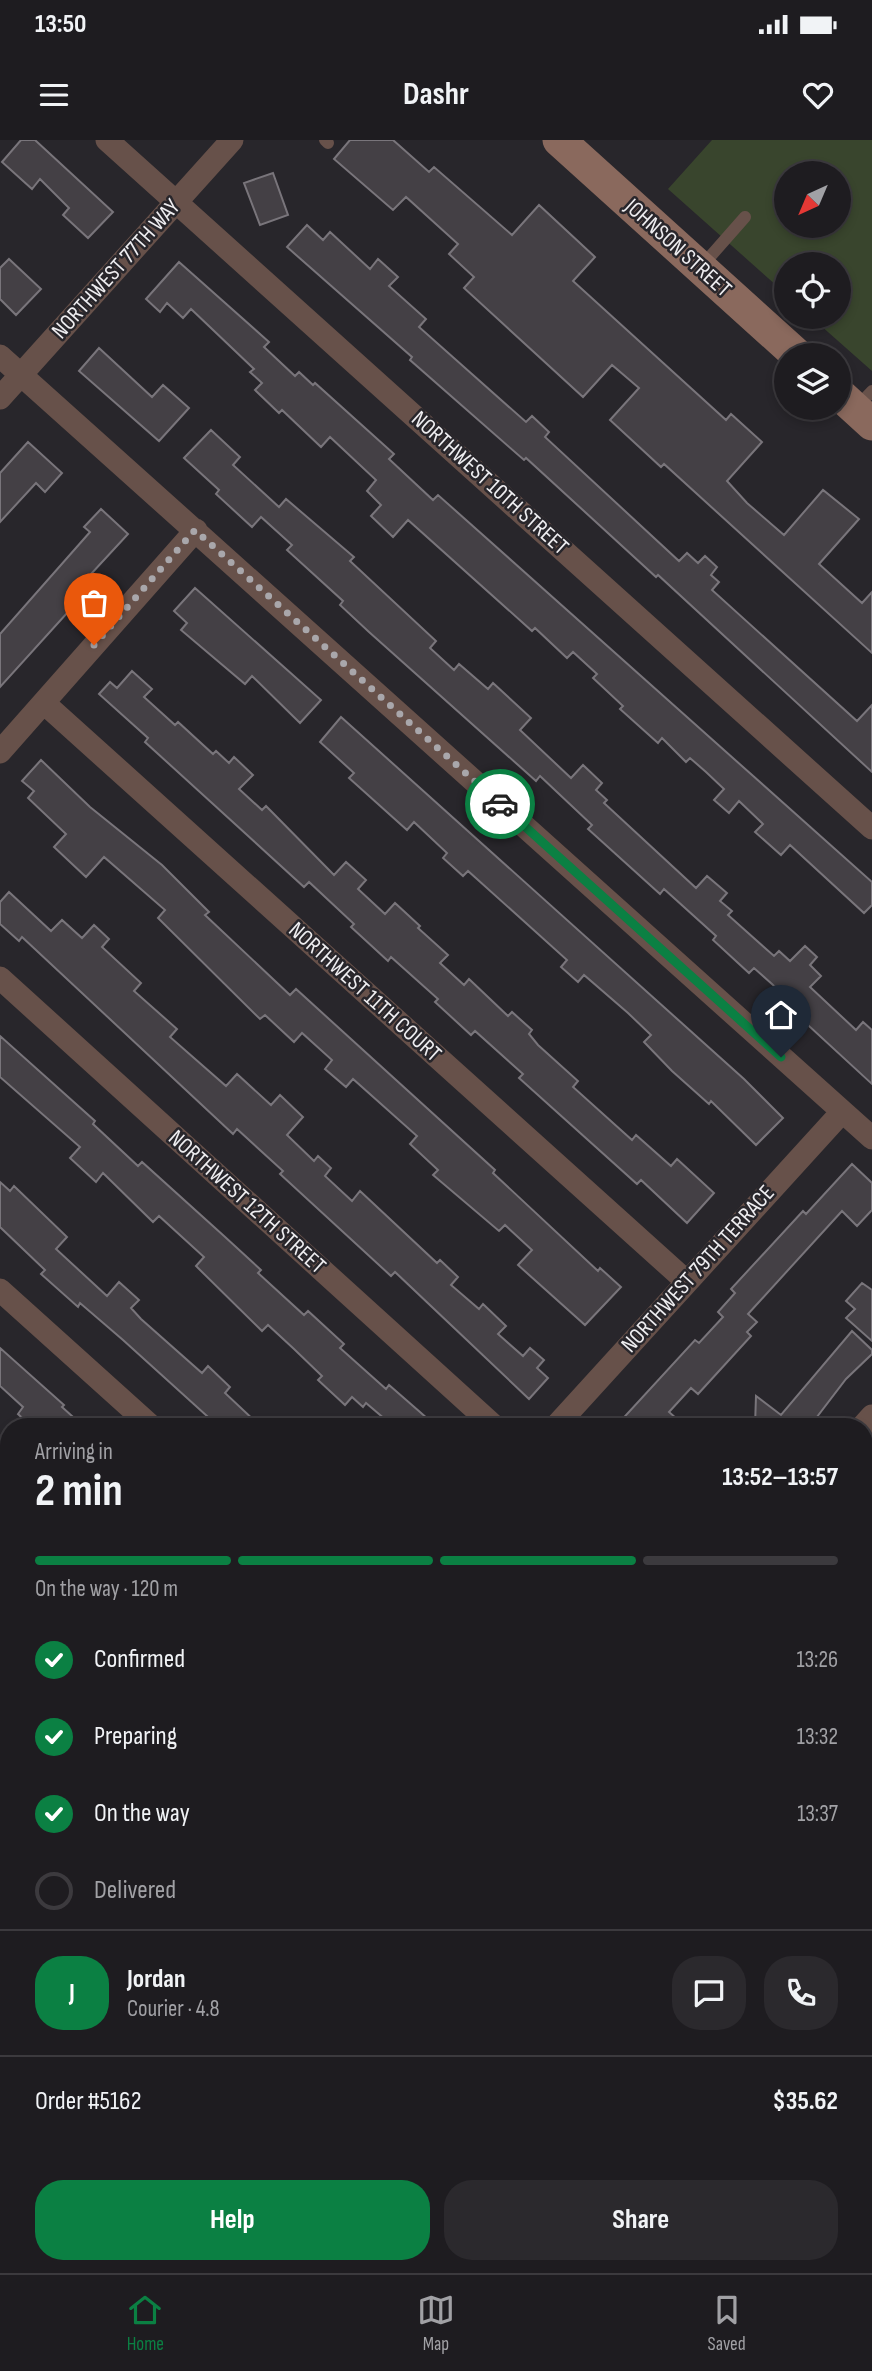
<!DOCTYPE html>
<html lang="en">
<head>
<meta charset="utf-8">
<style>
  body { margin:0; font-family:"Sofia Sans Condensed",sans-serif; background:#2b292d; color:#f1f3f6; height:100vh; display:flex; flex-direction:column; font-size:26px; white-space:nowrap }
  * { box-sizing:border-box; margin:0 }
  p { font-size:23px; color:#a1a1a5 }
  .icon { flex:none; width:38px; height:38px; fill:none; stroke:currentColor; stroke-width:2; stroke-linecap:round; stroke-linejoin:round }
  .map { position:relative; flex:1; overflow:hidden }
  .side { position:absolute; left:0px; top:1278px; width:873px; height:856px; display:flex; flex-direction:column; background:#1e1c20; border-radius:28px 28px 0 0; box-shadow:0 4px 10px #0003,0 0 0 2px #3c3a3e }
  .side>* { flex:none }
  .needle { width:46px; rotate:224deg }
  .fabs { position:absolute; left:774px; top:21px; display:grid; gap:14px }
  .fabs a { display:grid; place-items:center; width:77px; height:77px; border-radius:50%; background:#1e1c20; box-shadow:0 4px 10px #0003,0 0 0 2px #3c3a3e; font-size:35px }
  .pin { position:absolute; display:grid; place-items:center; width:60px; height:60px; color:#fff; margin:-72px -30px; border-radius:50% 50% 50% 0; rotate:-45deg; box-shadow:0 0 7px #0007 }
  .pin .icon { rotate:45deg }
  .courier { position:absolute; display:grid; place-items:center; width:70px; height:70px; margin:-35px; border:5px solid #0b8043; border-radius:50%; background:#fff; color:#222; box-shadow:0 2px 9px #0007 }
  .head em { font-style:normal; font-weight:700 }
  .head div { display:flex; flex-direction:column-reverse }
  .head { display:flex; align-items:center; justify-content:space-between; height:119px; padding:0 35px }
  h1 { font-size:46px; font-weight:700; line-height:52px }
  .bar { display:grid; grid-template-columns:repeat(4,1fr); gap:10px 7px; align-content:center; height:84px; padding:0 35px }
  .bar i { height:9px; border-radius:5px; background:#3c3a3e }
  .bar .active { background:#0b8043 }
  .bar p { grid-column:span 4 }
  .line { display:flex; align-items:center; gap:18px; padding:0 35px; border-top:2px solid #3c3a3e }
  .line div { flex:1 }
  .round { display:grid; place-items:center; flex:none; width:74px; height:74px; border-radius:28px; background:#2b292d }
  ol { padding:0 35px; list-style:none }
  li { display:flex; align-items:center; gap:21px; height:77px }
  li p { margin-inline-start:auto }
  li .icon { padding:7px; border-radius:50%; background:#0b8043; color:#fff; stroke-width:4 }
  li:last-child { color:#a1a1a5 }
  li i { width:38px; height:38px; border:4px solid #3c3a3e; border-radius:50% }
  .action { display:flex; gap:14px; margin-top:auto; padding:14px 35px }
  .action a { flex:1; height:80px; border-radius:28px; background:#0b8043; color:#fff; font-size:28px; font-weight:700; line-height:80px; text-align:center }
  .action a+a { background:#2b292d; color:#f1f3f6 }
  .status { display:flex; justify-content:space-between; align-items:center; height:49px; padding:0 35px; background:#1e1c20; direction:ltr }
  .status svg { height:19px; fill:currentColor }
  header { display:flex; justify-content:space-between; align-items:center; height:91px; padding:0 35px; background:#1e1c20; font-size:32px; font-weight:700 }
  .tab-bar { display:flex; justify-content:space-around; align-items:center; height:98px; border-top:2px solid #3c3a3e; background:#1e1c20; font-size:19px; color:#a1a1a5 }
  .tab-bar a { display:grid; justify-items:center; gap:4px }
  .tab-bar .active { color:#0b8043 }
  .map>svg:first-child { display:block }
</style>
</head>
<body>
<div class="status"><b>13:50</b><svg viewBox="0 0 49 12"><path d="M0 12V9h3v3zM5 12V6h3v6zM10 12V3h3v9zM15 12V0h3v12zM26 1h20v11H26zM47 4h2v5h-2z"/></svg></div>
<header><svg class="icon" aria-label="menu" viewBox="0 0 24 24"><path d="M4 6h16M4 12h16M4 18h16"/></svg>Dashr<svg class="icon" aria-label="heart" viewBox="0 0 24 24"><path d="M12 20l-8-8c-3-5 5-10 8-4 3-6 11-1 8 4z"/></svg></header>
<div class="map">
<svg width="872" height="2133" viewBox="0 0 872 2133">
  <rect width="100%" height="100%" fill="#28262b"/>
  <path fill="#39452d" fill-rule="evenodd" d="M 712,0 L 872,0 L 872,231 L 811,177 L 838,177 L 838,124 L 786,124 L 786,154 L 668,49 ZM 786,33 L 838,33 L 838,86 L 786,86 Z"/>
  <path fill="#000e2e" d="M 872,1485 L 872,1555 L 865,1563 L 865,1493 Z
    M 865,2081 L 872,2083 L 872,2133 L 816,2133 L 818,2125 L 864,2124 Z
    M 295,2125 L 295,2124 L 359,2125 L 351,2133 L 288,2133 Z"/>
  <path fill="#444045" stroke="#79757b" stroke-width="2" d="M 21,0 L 35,0 L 113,72 L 88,98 L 63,75 L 69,68 L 40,39 L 32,49 L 2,22 Z
    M 350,0 L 393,0 L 429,32 L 434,27 L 512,95 L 539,65 L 595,117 L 573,141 L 726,280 L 731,274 L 762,302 L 727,341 L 747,363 L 784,395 L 823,350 L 859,379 L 819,424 L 862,463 L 872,452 L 872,513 L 664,324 L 661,327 L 610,280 L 639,248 L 612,225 L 583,257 L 464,148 L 474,137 L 449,114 L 458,104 L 406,57 L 393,70 L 334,19 Z
    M 273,33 L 288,75 L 260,85 L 244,43 Z
    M 307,85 L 323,100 L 330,92 L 370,129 L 378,119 L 398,137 L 389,146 L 426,179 L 419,187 L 526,282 L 532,276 L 549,292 L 545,297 L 679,421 L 687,413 L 698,423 L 705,416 L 717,427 L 711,435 L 719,442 L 712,450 L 857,581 L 872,565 L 872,632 L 658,435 L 656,437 L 526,318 L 524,320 L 410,220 L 412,217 L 287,107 Z
    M 9,119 L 41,149 L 16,175 L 0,159 L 0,128 Z
    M 179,122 L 269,202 L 264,207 L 295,236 L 299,232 L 313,245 L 315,243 L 394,314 L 389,319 L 433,360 L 438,355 L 872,742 L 872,765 L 864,773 L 790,705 L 781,715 L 755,692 L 763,684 L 739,661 L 729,673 L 714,660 L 724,649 L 706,632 L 690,618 L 686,622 L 662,598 L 658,603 L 620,569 L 623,566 L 593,538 L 597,534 L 573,512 L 567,518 L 535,488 L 532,491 L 408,380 L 393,397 L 371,376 L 381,365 L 367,351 L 376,340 L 330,297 L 321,307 L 282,270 L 279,273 L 255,250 L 262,243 L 250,232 L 254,229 L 191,169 L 183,178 L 167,163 L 160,172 L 146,159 Z
    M 99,208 L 152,257 L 163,245 L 189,268 L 159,301 L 79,231 Z
    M 211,290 L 240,317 L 233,325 L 279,367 L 286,359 L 354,417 L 350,421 L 436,501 L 430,508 L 454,530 L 459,524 L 488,549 L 493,543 L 531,578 L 520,590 L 571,638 L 583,625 L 602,643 L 596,650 L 607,660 L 604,663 L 696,748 L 707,736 L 727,753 L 720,761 L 732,771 L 728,775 L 774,816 L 779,811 L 790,821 L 805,806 L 817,817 L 810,825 L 821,836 L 810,847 L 856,890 L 863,882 L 872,890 L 872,944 L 796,874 L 800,869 L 754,828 L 749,833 L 713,800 L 716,796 L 664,749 L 660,754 L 588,689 L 592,685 L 540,636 L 536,641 L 369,492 L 340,465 L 343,461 L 287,410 L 292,405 L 261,377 L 252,387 L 216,354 L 219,350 L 184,318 Z
    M 28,302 L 62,333 L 45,352 L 36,343 L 0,382 L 0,333 Z
    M 101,369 L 128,394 L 91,434 L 97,440 L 0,547 L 0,494 L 90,392 L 84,387 Z
    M 195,448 L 321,560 L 300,583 L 252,536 L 245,544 L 181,490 L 187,483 L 174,471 Z
    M 132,531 L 152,549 L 144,557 L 175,585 L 178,582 L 213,614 L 216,611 L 229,623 L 234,617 L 253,635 L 239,649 L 262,670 L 266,666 L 334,735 L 346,722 L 366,740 L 358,749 L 385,774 L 395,763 L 420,786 L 418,788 L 448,815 L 440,823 L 464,845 L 469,839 L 508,876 L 512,872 L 532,890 L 529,894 L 538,905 L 578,941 L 573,947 L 632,1000 L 636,995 L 671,1026 L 677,1019 L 714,1053 L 687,1083 L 641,1040 L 637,1044 L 519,938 L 523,934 L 475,891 L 471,895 L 435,862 L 438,859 L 391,817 L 388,821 L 351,787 L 354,784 L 309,742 L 304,747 L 145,602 L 148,598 L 99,554 L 110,542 L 117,548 Z
    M 341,577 L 744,939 L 783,978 L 756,1005 L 711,961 L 709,964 L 672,931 L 644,902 L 651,895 L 628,873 L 584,835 L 578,842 L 561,827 L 567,820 L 468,731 L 463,736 L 443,718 L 447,713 L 414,682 L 407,690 L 349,638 L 354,633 L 320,602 Z
    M 41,620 L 90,667 L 162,725 L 209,772 L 205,775 L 290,855 L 296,849 L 495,1030 L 493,1033 L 598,1131 L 600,1128 L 621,1147 L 585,1185 L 518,1125 L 532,1110 L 505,1085 L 499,1091 L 433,1035 L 438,1030 L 410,1004 L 417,996 L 353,939 L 346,947 L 325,929 L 332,920 L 302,893 L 294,902 L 265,875 L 260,879 L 158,778 L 165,770 L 104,717 L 86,737 L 54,707 L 66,694 L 28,658 L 34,651 L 22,641 Z
    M 9,752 L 51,791 L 62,780 L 82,798 L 94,785 L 109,799 L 102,807 L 141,843 L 134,851 L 177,889 L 170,897 L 226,946 L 237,934 L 271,965 L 280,955 L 303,977 L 287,995 L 314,1021 L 318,1016 L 331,1028 L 325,1036 L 352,1061 L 360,1051 L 437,1123 L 440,1120 L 458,1137 L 451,1145 L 479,1169 L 483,1164 L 506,1186 L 498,1194 L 523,1216 L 530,1208 L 544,1220 L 537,1228 L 548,1238 L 529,1259 L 395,1132 L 391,1136 L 280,1034 L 283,1031 L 237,989 L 233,994 L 22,797 L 19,801 L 0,784 L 0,762 Z
    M 0,896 L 95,981 L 93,984 L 138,1026 L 142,1022 L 224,1096 L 261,1130 L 258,1133 L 304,1175 L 308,1171 L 344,1204 L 340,1208 L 386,1249 L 389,1245 L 436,1286 L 393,1286 L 366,1263 L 363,1267 L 352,1257 L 345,1265 L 318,1240 L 322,1236 L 294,1209 L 268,1185 L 262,1191 L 196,1126 L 204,1117 L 159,1076 L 153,1082 L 103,1033 L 96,1042 L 70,1018 L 80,1007 L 0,937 Z
    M 852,1024 L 872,1043 L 872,1070 L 857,1086 L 842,1071 L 748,1174 L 757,1182 L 747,1192 L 751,1196 L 698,1254 L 691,1248 L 669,1272 L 685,1286 L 616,1286 L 695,1200 L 699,1203 L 723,1177 L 718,1172 L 735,1153 L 731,1149 L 803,1071 L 806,1074 Z
    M 0,1042 L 10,1051 L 14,1046 L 67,1097 L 56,1109 L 107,1156 L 119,1142 L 139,1160 L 131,1168 L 141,1179 L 202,1233 L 208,1226 L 230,1247 L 225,1253 L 260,1286 L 218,1286 L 123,1200 L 80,1163 L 78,1167 L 41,1134 L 45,1130 L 0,1087 Z
    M 862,1143 L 872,1150 L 872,1201 L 846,1178 L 855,1169 L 846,1161 Z
    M 852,1191 L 872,1210 L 872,1214 L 846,1239 L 810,1286 L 755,1286 L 756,1256 L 781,1275 Z
    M 0,1208 L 64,1265 L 62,1267 L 83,1286 L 31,1286 L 18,1274 L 23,1267 L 0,1246 Z"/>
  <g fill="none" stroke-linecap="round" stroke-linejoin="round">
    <path stroke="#67514a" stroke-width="12" d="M 325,0 L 328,3
      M 701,127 L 745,77
      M 856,268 L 872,251
      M 864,1772 L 872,1764
      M 864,1834 L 872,1841
      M 578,2124 L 587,2133
      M 692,2133 L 701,2124"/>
    <path stroke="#67514a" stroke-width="23" d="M 107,0 L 872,688
      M 0,216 L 872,998
      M 0,258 L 232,0
      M 44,563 L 686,1141
      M 0,612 L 196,390
      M 0,838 L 494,1286
      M 0,1150 L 151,1286
      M 556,1286 L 842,972
      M 863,1286 L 872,1276
      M 0,1552 L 9,1542
      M 0,1897 L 9,1888
      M 864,1907 L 872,1911
      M 100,2133 L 108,2124"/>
    <path stroke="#8a695d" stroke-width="33" d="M 559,0 L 797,215
      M 838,253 L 872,284"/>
    <path stroke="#a67a6b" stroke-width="37" d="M 864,1630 L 872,1622
      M 864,1692 L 872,1683
      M 407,2133 L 415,2124
      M 470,2133 L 477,2124"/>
  </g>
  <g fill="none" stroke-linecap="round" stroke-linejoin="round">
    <path stroke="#a9a7ab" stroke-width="7" stroke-dasharray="0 12.6" d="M 94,505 L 195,390 L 500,664"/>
    <path stroke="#0b8043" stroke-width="9" d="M 500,664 L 781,917"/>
  </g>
  <g text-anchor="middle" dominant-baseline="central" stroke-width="5" stroke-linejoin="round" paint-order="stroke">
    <g font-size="23" fill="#eeedf0" stroke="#28262b">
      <text transform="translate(678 108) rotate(42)">JOHNSON STREET</text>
      <text transform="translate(116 129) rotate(-48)">NORTHWEST 77TH WAY</text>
      <text transform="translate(490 343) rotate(42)">NORTHWEST 10TH STREET</text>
      <text transform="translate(365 852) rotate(42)">NORTHWEST 11TH COURT</text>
      <text transform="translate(247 1062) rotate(42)">NORTHWEST 12TH STREET</text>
      <text transform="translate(698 1129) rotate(-48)">NORTHWEST 79TH TERRACE</text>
    </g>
  </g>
</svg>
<div class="fabs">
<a><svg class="needle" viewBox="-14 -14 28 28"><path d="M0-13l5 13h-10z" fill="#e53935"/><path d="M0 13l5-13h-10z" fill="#a1a1a5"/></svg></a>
<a><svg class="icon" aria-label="locate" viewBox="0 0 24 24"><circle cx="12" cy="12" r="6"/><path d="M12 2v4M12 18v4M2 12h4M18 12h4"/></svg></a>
<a><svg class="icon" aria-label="layers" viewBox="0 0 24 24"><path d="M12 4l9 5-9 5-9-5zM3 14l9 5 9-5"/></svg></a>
</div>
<div class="pin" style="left:94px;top:505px;background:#ea580c"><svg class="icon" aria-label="bag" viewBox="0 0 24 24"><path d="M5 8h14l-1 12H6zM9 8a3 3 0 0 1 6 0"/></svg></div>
<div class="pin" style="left:781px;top:917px;background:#1f2937"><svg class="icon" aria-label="home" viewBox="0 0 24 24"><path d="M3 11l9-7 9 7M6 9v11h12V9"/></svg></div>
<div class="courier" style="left:500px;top:664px"><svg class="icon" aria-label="car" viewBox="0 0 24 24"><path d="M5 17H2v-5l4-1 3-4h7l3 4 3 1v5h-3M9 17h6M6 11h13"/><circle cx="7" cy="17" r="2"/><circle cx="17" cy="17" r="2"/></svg></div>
<section class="side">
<div class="head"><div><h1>2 min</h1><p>Arriving in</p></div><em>13:52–13:57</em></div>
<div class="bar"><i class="active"></i><i class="active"></i><i class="active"></i><i></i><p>On the way · 120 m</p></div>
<ol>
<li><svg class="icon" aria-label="check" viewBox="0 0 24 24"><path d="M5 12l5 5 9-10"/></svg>Confirmed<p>13:26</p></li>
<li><svg class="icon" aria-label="check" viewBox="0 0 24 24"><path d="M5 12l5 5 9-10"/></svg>Preparing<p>13:32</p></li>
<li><svg class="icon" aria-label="check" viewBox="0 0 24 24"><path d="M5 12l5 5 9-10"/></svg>On the way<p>13:37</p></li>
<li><i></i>Delivered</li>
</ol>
<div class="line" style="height:126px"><b class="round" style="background:#0b8043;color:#fff">J</b><div><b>Jordan</b><p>Courier · 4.8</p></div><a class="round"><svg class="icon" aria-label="chat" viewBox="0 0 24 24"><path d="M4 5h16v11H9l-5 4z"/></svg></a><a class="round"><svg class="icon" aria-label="phone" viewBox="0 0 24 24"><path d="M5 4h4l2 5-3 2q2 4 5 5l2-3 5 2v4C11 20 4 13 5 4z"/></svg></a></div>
<div class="line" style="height:91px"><div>Order #5162</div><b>$35.62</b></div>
<div class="action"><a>Help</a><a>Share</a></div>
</section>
</div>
<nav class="tab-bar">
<a class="active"><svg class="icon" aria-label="home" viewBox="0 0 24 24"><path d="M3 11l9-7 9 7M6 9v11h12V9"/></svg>Home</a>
<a><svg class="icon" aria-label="map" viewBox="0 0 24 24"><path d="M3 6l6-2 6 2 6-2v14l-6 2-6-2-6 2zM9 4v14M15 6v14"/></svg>Map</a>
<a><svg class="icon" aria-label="saved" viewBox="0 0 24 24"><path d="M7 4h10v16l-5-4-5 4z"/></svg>Saved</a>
</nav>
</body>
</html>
